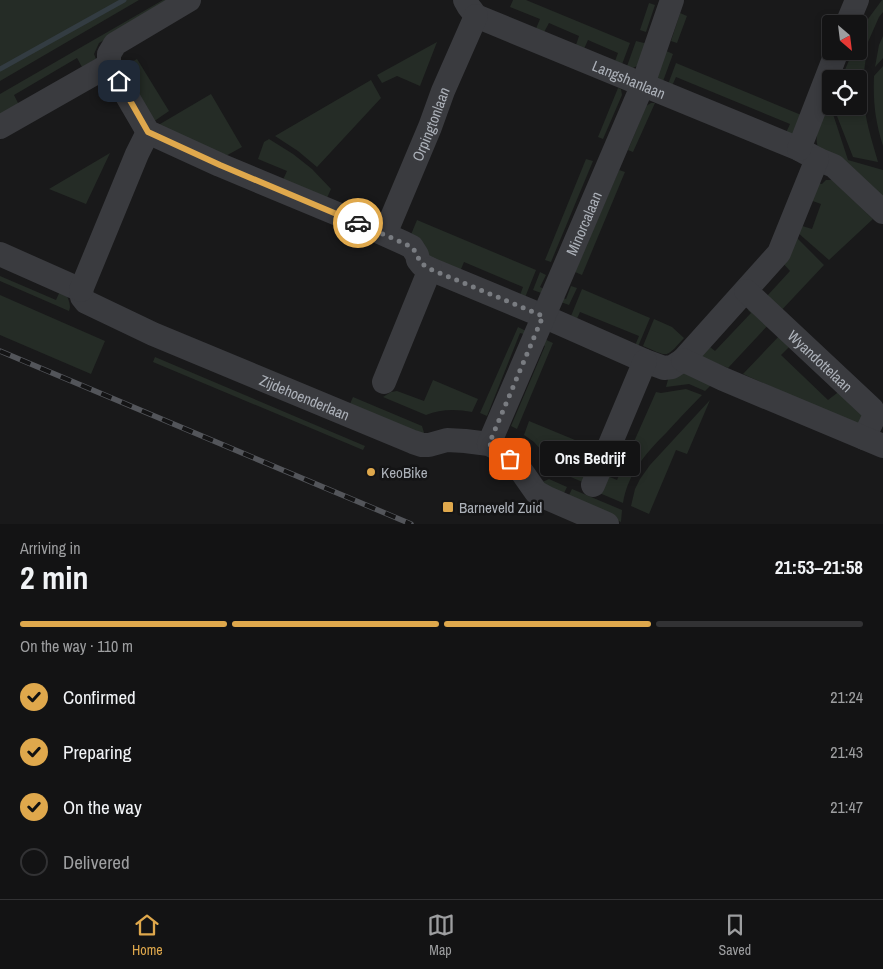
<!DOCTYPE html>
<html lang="en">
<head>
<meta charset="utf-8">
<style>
  body { margin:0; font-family:"Archivo Narrow",sans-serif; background:#202022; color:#f1f3f6; height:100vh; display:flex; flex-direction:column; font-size:19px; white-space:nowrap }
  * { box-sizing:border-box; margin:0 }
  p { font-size:16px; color:#9d9ea0 }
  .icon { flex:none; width:28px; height:28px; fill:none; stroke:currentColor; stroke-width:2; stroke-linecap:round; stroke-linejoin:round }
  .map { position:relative; height:524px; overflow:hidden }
  .side { display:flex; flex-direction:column; background:#131314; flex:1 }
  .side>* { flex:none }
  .needle { width:32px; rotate:152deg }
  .buttons { position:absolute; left:822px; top:15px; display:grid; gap:10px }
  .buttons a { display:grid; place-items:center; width:45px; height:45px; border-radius:5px; background:#131314; box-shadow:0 2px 8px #0003,0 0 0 1px #323234; font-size:25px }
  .pin { position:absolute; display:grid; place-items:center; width:42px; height:42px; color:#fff; margin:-21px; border-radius:10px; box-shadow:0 2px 8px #0006 }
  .courier { position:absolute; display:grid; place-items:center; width:50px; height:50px; margin:-25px; border:4px solid #dfa84c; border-radius:50%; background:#fff; color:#222; box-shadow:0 1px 6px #0007 }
  .bubble { position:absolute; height:35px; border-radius:5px; background:#131314; box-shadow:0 2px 8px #0003,0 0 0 1px #323234; font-size:16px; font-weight:700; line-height:35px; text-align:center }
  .headline em { font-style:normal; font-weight:700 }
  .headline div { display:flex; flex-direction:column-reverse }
  .headline { display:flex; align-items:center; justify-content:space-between; height:85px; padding:0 20px }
  h1 { font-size:32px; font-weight:700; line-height:38px }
  .bar { display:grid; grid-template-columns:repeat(4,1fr); gap:8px 5px; align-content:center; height:60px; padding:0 20px }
  .bar i { height:6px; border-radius:4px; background:#323234 }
  .bar .on { background:#dfa84c }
  .bar p { grid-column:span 4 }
  ol { padding:0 20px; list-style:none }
  li { display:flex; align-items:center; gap:15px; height:55px }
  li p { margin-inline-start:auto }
  li .icon { padding:5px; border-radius:50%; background:#dfa84c; color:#111; stroke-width:4 }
  li:last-child { color:#9d9ea0 }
  li i { width:28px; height:28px; border:2px solid #323234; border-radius:50% }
  .menu { display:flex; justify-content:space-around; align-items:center; height:70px; border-top:1px solid #323234; background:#131314; font-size:14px; color:#9d9ea0 }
  .menu a { display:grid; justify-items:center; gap:2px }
  .menu .on { color:#dfa84c }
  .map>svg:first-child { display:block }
</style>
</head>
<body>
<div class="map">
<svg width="883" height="524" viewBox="0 0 883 524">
  <rect width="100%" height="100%" fill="#19191a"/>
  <path fill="#252c26" d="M 0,0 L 139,0 L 0,81 Z
    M 163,0 L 172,0 L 99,43 L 94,54 L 96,59 L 82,67 L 77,58 L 14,95 L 19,105 L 0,116 L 0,94 Z
    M 513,0 L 526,0 L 630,43 L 621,67 L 614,64 L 618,53 L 588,40 L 583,51 L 575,48 L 579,36 L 549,23 L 543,34 L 535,31 L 540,19 L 510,7 Z
    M 882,0 L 883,0 L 883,12 L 879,17 L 868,42 L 863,79 L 859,84 L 859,79 L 841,79 L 853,51 L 859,51 L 859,40 L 868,19 Z
    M 649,3 L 655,5 L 646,32 L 640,30 Z
    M 680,13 L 687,16 L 677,43 L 671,41 Z
    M 883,36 L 883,58 L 875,67 L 879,45 Z
    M 636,41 L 648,44 L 639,65 L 631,69 L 626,69 Z
    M 437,42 L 420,86 L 397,76 L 382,83 L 377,75 Z
    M 662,49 L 673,54 L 662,84 L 657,79 Z
    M 137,59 L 169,111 L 153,122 L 121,68 Z
    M 676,63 L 806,117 L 796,135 L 785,135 L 790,124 L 676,77 L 671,88 L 667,87 Z
    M 883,66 L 883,146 C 875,120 873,102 874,76 Z
    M 371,80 L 381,98 L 317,167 L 298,151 L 275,136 Z
    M 864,86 C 862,112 871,137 878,162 L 853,157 L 837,116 L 846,106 L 859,106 L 859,91 Z
    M 618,88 L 621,89 L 622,95 L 603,139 L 598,137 Z
    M 211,94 L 242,147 L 222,158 L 155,127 Z
    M 831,99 L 831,106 L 839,106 L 833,114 L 848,160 L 883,170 L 883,201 L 819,149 C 811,135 825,112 831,99 Z
    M 651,103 L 655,103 L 633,152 L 628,150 L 646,106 Z
    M 269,139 L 293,154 L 312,169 L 331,189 L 326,200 L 282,182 L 287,171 L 258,159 L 264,142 Z
    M 110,153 L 86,204 L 49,189 Z
    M 586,159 L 593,161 L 551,262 L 545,260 Z
    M 619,170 L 625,172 L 582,275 L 575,272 Z
    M 826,180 L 832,180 L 873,219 L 829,260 L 797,232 L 799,225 L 812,229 L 821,204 L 810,200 L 818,183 L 822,184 Z
    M 417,220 L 536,270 L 524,300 L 519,298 L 523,287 L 464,262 L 459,274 L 429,261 L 410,237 Z
    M 795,236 L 824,265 L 777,315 L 767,296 L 790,271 L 782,262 Z
    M 540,272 L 546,275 L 540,287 L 546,290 L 544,294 L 533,290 Z
    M 0,276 L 56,300 L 61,289 L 66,292 C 67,298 72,304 69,311 L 0,281 Z
    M 571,286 L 577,288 L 569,305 L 558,301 L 560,297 L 566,299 Z
    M 582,289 L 650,318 L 637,349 L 634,348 L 639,336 L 580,312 L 575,323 L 569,321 Z
    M 0,295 L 105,341 L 91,374 L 0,335 Z
    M 752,306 L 770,323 L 728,368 L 701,357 L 705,343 L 715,351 L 751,313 L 748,310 Z
    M 654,319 L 672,327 L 684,338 C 665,359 669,357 643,346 Z
    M 518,327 L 528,332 L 527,335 L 520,333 L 487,416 L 480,413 Z
    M 781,334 L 792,344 L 781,355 L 828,400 L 841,390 L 866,417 L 856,425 L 743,374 Z
    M 542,338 L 553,343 L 517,429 L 511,426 L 545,346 L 540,344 Z
    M 155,357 L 365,446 L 363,450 L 153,362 Z
    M 683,370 L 714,382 L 705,391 L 689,384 L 666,387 L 669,376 Z
    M 433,380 L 478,399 L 472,412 C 457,409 440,409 426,415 L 383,397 L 391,392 L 397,391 L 424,401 Z
    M 686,389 L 702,395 C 690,407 678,420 667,432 C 646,453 628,473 623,503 L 597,492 L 605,475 L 617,480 L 656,392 L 661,393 Z
    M 353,397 L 422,426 L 425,436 L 349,406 Z
    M 710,400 L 687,454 L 676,450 L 649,514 L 631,506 L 635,489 L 640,479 L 650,465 Z
    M 529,421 L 575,440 L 566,463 L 586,471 L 585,483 L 554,470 L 542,451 L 534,442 L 524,435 Z
    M 549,479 L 567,487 L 562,497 L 538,484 Z
    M 572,489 L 622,510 L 621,522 L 567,499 Z"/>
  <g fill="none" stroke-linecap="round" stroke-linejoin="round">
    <path stroke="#333c42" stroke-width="5" d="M 0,69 L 124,0"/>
    <g stroke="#3a3b3f" stroke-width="24">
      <path id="s1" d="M 465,0 L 469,7 L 476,16 L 799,149 L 817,159 L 834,166 L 883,212"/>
      <path d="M 847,24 L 857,0"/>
      <path d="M 109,65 L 148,132 L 220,165 L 364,225 L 404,243 L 412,247 L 417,255 L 418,260 L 422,265 L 430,269 L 543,316 L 645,361 L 664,368 L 672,367 L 683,360 L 779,253 L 817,159"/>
      <path d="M 0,127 L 109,65 L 109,54 L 115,44 L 189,0"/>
      <path d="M 799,149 L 837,51"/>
      <path id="s2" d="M 385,234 L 430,127 L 443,91 L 476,16"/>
      <path d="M 0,254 L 81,290"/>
      <path id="s3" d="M 81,290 L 82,297 L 86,302 L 153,334 L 413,442 L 422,445 L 429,445 L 447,440 L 465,441 L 489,444 L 500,450 L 522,472 L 536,492 L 547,498 L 607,524"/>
      <path d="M 81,290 L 137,154 L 148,132"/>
      <path id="s4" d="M 746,291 L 872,409 L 874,417 L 864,438"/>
      <path d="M 683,360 L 723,379 L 883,446"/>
      <path d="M 384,382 L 430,269"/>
      <path id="s5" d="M 489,444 L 643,84 L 672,0"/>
      <path d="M 593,485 L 645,361"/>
    </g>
    <defs>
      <path id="rail" d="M 0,351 L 411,524"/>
    </defs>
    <use href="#rail" stroke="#53555a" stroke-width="5.5"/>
    <use href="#rail" stroke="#141415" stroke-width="4" stroke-dasharray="11" stroke-linecap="butt"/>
  </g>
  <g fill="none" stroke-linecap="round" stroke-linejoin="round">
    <path stroke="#797c81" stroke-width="5" stroke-dasharray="0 9" d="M 358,223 L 412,247 C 420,258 417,262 430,269 L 543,316 L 489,444 L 500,450 L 510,459"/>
    <path stroke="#dfa84c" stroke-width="6" d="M 119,81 L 148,132 L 220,165 L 358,223"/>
  </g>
  <g fill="#dfa84c" stroke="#141415" stroke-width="2">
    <circle cx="371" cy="472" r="5"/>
    <rect x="442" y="501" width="12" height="12" rx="2.5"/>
  </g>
  <g text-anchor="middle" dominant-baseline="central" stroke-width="5" stroke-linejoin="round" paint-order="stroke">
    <g font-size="15" fill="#acb1b9" stroke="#141415">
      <text stroke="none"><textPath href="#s1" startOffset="185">Langshanlaan</textPath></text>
      <text stroke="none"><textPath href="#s2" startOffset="119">Orpingtonlaan</textPath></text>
      <text stroke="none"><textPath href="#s5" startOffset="240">Minorcalaan</textPath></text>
      <text stroke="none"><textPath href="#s4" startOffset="102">Wyandottelaan</textPath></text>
      <text stroke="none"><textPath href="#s3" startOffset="252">Zijdehoenderlaan</textPath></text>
    </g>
    <g font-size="15" fill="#acb1b9" stroke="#141415" text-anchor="start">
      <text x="381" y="472">KeoBike</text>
      <text x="459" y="507">Barneveld Zuid</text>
    </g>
  </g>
</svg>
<div class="buttons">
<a><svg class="needle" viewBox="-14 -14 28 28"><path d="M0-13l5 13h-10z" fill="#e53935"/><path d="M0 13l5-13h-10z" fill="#9d9ea0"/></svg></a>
<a><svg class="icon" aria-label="locate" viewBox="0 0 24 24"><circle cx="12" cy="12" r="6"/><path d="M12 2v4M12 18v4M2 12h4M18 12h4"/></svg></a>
</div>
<div class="pin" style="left:510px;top:459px;background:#ea580c"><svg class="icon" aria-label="bag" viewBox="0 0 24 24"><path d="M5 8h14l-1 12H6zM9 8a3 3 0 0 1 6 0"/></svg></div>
<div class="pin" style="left:119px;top:81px;background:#1f2937"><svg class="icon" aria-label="home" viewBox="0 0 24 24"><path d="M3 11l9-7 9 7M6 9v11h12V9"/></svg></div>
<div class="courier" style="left:358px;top:223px"><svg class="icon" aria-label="car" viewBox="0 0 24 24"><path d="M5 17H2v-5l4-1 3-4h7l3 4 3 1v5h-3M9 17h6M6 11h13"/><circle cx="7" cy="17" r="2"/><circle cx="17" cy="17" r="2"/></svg></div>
<div class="bubble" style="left:540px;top:441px;width:100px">Ons Bedrijf</div>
</div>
<section class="side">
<div class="headline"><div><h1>2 min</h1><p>Arriving in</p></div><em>21:53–21:58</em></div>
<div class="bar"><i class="on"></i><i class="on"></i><i class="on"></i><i></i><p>On the way · 110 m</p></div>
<ol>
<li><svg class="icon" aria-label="check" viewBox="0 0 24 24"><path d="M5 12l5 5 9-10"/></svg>Confirmed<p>21:24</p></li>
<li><svg class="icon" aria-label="check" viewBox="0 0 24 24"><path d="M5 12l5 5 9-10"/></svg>Preparing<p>21:43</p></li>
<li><svg class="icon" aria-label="check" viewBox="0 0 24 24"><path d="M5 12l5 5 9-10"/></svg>On the way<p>21:47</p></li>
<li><i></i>Delivered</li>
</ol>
</section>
<nav class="menu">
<a class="on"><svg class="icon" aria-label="home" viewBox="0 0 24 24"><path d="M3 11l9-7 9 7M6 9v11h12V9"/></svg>Home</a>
<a><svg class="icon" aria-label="map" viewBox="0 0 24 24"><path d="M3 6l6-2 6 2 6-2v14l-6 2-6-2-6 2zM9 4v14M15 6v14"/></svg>Map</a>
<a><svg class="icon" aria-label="saved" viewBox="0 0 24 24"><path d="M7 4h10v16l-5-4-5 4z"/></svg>Saved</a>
</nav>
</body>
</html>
